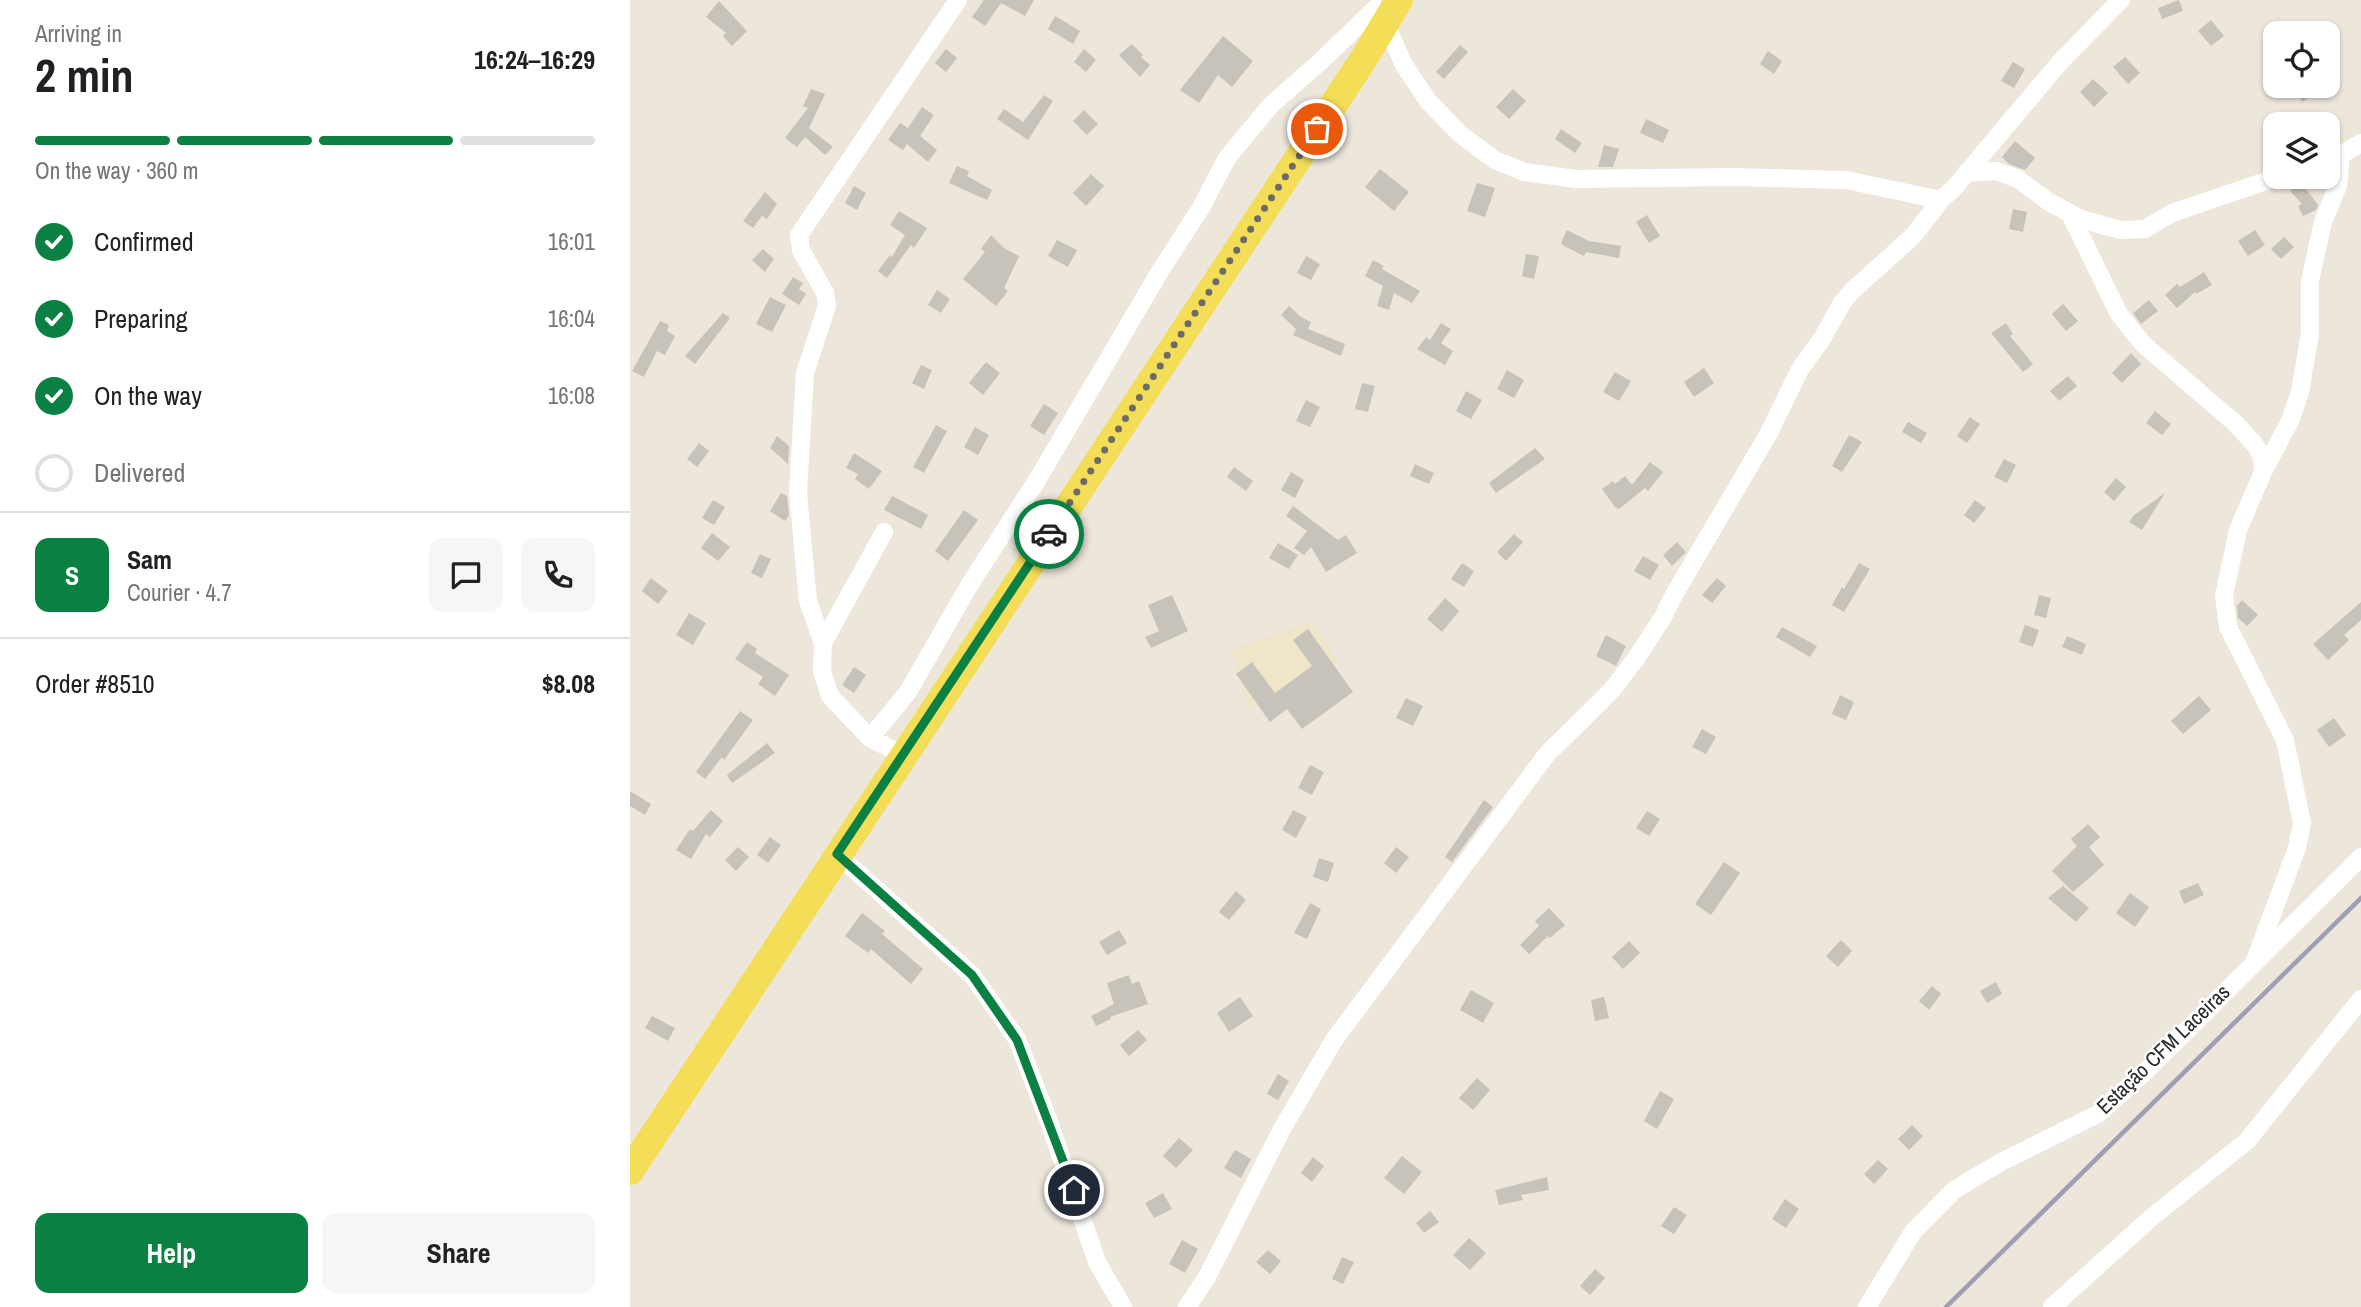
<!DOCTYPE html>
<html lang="en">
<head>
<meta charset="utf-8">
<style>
  body { margin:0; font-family:"Archivo Narrow",sans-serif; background:#f6f6f6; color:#202124; height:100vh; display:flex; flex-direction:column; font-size:26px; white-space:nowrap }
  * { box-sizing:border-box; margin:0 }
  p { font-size:23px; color:#757577 }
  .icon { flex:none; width:38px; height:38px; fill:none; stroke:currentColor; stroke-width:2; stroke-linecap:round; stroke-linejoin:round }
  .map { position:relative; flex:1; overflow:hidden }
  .details { display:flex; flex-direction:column; background:#fff; width:630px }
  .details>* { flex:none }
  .tools { position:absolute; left:1633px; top:21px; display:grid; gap:14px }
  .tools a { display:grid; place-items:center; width:77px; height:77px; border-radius:14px; background:#fff; box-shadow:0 2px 5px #0004; font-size:35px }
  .pin { position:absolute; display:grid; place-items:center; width:60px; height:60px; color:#fff; margin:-30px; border:4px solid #fff; border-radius:50%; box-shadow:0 2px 7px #0007 }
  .courier { position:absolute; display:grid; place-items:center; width:70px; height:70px; margin:-35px; border:5px solid #0b8043; border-radius:50%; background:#fff; color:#222; box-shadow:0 2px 9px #0007 }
  .head em { font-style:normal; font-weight:800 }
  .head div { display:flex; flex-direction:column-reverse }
  .head { display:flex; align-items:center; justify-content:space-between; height:119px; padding:0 35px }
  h1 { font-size:46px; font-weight:800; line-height:52px }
  .bar { display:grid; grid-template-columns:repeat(4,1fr); gap:10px 7px; align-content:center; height:84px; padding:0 35px }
  .bar i { height:9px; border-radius:5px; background:#e0e0e0 }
  .bar .selected { background:#0b8043 }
  .bar p { grid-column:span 4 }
  .line { display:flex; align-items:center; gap:18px; padding:0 35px; border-top:2px solid #e0e0e0 }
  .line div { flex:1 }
  .round { display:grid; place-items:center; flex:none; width:74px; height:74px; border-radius:14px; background:#f6f6f6 }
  ol { padding:0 35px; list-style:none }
  li { display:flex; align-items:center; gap:21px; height:77px }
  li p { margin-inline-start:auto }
  li .icon { padding:7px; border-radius:50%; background:#0b8043; color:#fff; stroke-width:4 }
  li:last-child { color:#757577 }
  li i { width:38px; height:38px; border:4px solid #e0e0e0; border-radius:50% }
  .primary-button { display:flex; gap:14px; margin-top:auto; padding:14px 35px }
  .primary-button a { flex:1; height:80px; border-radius:14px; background:#0b8043; color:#fff; font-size:28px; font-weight:800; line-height:80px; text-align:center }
  .primary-button a+a { background:#f6f6f6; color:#202124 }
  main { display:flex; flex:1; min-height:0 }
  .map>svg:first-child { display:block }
</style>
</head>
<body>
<main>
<section class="details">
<div class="head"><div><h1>2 min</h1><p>Arriving in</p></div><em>16:24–16:29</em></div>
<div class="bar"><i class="selected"></i><i class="selected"></i><i class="selected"></i><i></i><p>On the way · 360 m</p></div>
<ol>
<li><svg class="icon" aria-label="check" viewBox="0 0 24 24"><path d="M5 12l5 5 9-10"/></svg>Confirmed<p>16:01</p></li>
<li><svg class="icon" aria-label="check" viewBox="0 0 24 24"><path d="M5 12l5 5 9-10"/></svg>Preparing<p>16:04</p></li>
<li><svg class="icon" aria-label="check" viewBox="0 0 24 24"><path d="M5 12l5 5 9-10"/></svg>On the way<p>16:08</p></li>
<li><i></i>Delivered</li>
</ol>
<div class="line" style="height:126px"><b class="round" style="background:#0b8043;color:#fff">S</b><div><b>Sam</b><p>Courier · 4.7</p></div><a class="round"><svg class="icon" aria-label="chat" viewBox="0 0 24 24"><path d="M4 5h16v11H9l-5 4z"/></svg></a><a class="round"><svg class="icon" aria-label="phone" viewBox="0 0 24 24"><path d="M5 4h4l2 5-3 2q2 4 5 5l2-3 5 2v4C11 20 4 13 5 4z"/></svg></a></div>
<div class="line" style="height:91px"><div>Order #8510</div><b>$8.08</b></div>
<div class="primary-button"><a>Help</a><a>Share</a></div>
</section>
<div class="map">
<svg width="1731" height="1307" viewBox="0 0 1731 1307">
  <rect width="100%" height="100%" fill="#ece6db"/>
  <path fill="#efe6c9" d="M 681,622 L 708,661 L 620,709 L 601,649 Z"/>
  <path fill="#c7c3ba" d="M 354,0 L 404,0 L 395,16 L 371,3 L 355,26 L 342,17 Z
    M 1549,0 L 1553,11 L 1532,19 L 1528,8 Z
    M 89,1 L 117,31 L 102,46 L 93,36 L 96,33 L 76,17 Z
    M 425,16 L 450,31 L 443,44 L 418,29 Z
    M 1581,20 L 1594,36 L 1581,46 L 1568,31 Z
    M 593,36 L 623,61 L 602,87 L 588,75 L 569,103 L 550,90 Z
    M 502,44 L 513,55 L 511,57 L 520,65 L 510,77 L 489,55 Z
    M 830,45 L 838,52 L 814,79 L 806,72 Z
    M 316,49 L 327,58 L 316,72 L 305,63 Z
    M 454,49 L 466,60 L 456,72 L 444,62 Z
    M 1138,51 L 1152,61 L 1144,74 L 1130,64 Z
    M 1495,57 L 1510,73 L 1498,84 L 1483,67 Z
    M 1383,62 L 1395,69 L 1384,88 L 1371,81 Z
    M 1463,79 L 1478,93 L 1464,107 L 1450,92 Z
    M 1659,86 L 1692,86 L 1673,102 Z
    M 181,89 L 195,94 L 179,128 L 203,147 L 195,155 L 175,137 L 167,147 L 155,138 L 178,108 L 173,106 Z
    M 883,89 L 896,101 L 879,119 L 866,107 Z
    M 414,95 L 423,101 L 398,140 L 367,119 L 374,109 L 393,122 Z
    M 292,107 L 304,115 L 290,136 L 307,150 L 298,162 L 277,144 L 273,150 L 258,140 L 270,123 L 278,128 Z
    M 454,110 L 468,124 L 457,135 L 443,121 Z
    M 1016,119 L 1039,130 L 1033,143 L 1010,133 Z
    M 931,129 L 952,143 L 945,153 L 925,139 Z
    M 1385,141 L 1405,158 L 1395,170 L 1379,164 L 1372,157 Z
    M 974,145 L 989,149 L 983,167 L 968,167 Z
    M 327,166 L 339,171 L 337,176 L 362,190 L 357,200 L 319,183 Z
    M 750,169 L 779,192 L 764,211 L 735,187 Z
    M 461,174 L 474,186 L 456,206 L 443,193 Z
    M 1671,182 L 1688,205 L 1686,210 L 1673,216 L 1668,206 L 1672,204 L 1660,191 Z
    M 847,183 L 865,188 L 855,217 L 837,211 Z
    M 224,186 L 236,193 L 227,210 L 215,203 Z
    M 135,192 L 147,204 L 137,219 L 132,216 L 123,228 L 113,221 Z
    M 1383,209 L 1397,212 L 1393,232 L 1379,229 Z
    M 269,211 L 297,228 L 284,248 L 281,245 L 257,278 L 248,271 L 260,255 L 262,257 L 275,235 L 260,225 Z
    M 1017,215 L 1030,236 L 1019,243 L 1006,222 Z
    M 937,230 L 959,241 L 991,246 L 989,258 L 956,252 L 954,256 L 934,246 L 931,243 Z
    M 1625,230 L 1635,245 L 1618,256 L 1608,241 Z
    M 361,235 L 374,248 L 389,256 L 374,288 L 378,291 L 366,306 L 333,279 L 355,252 L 351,249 Z
    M 1654,237 L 1664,247 L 1651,259 L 1641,249 Z
    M 427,240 L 447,250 L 438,267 L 418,256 Z
    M 133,249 L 144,259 L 135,272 L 122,260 Z
    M 896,254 L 909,256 L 904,279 L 892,276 Z
    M 676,256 L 690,264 L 681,280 L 667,273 Z
    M 743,260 L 754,266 L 752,269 L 790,291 L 782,303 L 764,293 L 759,310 L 747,306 L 753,286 L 735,276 Z
    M 1574,272 L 1582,285 L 1566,294 L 1565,292 L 1547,308 L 1535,295 L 1547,284 L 1550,287 Z
    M 163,277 L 173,283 L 169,289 L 176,294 L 169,305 L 152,294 Z
    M 307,290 L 320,299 L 311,313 L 298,305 Z
    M 140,297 L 156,305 L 142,332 L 126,324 Z
    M 1519,300 L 1528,311 L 1511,324 L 1503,313 Z
    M 1433,304 L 1448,321 L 1436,331 L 1422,314 Z
    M 659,306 L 671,317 L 681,322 L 678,329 L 715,344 L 711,356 L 663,335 L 666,329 L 651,315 Z
    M 93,313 L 100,318 L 65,364 L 55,356 Z
    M 30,321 L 39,325 L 37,331 L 45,336 L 35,355 L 27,351 L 14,377 L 2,371 Z
    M 811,323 L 821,329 L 811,343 L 823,351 L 815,365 L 787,349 L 796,337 L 800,340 Z
    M 1376,323 L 1383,334 L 1380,336 L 1403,364 L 1393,372 L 1361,333 Z
    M 1501,353 L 1511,364 L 1492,383 L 1482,373 Z
    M 356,362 L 370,373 L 353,395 L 339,383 Z
    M 291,365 L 302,370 L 294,389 L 282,383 Z
    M 1074,368 L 1084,383 L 1064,397 L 1054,382 Z
    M 877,370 L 894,380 L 884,398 L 867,389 Z
    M 985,372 L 1001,381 L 989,401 L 973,392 Z
    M 1438,376 L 1447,386 L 1429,401 L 1420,391 Z
    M 732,383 L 745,386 L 738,412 L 725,409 Z
    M 836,391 L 852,400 L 841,419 L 826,411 Z
    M 676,400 L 690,407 L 680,427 L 666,421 Z
    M 414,404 L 428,413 L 414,435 L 400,426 Z
    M 1525,411 L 1541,424 L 1532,435 L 1516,423 Z
    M 1340,417 L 1350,424 L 1337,443 L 1327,436 Z
    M 1278,422 L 1297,433 L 1291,443 L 1272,432 Z
    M 306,425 L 317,431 L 294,473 L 283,467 Z
    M 345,427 L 359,435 L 348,455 L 334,447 Z
    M 1219,435 L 1232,442 L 1212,472 L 1202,466 Z
    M 147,436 L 159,446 L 158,464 L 140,448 Z
    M 69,443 L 79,451 L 67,467 L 57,459 Z
    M 905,448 L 915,459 L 866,493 L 859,483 Z
    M 224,453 L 252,471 L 239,489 L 225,479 L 228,474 L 216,468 Z
    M 1374,459 L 1386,465 L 1377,483 L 1364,477 Z
    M 1020,462 L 1033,472 L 1018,491 L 1015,488 L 989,509 L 985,507 L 972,489 L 983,481 L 985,484 L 995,476 L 1002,485 Z
    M 785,464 L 804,473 L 799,484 L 780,476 Z
    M 604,467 L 623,481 L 616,491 L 597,477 Z
    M 661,472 L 674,480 L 665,498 L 651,490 Z
    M 1486,478 L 1496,487 L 1484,501 L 1474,492 Z
    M 151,493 L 157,496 L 159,515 L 155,521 L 140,511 Z
    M 1535,493 L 1512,530 L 1499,522 L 1503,516 Z
    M 262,496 L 298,515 L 291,529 L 254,510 Z
    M 83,500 L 95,507 L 84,525 L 72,518 Z
    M 1345,500 L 1356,508 L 1344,523 L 1334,515 Z
    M 663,506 L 708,540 L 716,535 L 727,553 L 696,572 L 681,547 L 674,555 L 664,548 L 677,531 L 656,516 Z
    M 334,510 L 348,520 L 318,561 L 305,551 Z
    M 82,533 L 100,547 L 88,561 L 71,548 Z
    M 884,534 L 893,542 L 876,561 L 867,552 Z
    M 1047,542 L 1056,552 L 1042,566 L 1033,555 Z
    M 648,543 L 668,555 L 659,569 L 639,558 Z
    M 130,554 L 141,559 L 132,578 L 121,573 Z
    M 1013,556 L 1029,565 L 1020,580 L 1004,571 Z
    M 832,563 L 844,571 L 834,587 L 821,579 Z
    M 1229,563 L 1240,569 L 1214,612 L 1202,605 L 1212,587 L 1214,589 Z
    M 21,578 L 38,591 L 28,604 L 12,591 Z
    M 1087,578 L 1096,586 L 1082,603 L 1072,595 Z
    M 542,595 L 558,631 L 521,648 L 515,637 L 529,631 L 518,605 Z
    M 1409,595 L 1421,598 L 1416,618 L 1404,615 Z
    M 815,598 L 829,611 L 812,632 L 797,619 Z
    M 1612,600 L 1628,615 L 1617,626 L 1608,618 L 1607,606 Z
    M 1731,602 L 1731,620 L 1714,635 L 1719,640 L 1698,660 L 1683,644 Z
    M 59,613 L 76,623 L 63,645 L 46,635 Z
    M 1395,625 L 1409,630 L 1403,647 L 1389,642 Z
    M 1152,627 L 1187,646 L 1180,657 L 1146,637 Z
    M 678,629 L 723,692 L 672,729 L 657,709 L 640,722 L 606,674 L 622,662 L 645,693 L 682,666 L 663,640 Z
    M 976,635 L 996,646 L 986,666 L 966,656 Z
    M 1437,636 L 1456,644 L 1452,655 L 1432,647 Z
    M 117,642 L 127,649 L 125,653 L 159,675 L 145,696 L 128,684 L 133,677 L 105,659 Z
    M 224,667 L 236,675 L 224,693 L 212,685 Z
    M 1210,695 L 1224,702 L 1216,720 L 1202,714 Z
    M 1569,696 L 1581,710 L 1553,734 L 1541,721 Z
    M 776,698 L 793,706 L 783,726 L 766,718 Z
    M 110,711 L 123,720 L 94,760 L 92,757 L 75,779 L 66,772 Z
    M 1704,718 L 1716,735 L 1699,747 L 1687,730 Z
    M 1072,729 L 1086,737 L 1076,754 L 1062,747 Z
    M 137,743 L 145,753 L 102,783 L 97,775 Z
    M 680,765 L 694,772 L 682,795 L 668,788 Z
    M 0,791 L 21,804 L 15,815 L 0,806 Z
    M 854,800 L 863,807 L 822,862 L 815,857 Z
    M 81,810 L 93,821 L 80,837 L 76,834 L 61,859 L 46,850 L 60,829 L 63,831 Z
    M 663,810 L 677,817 L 666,838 L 652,830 Z
    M 1017,811 L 1030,819 L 1019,836 L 1006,828 Z
    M 1458,824 L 1470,837 L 1459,847 L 1474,865 L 1443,892 L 1422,871 L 1447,846 L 1441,839 Z
    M 140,837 L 151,845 L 138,863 L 127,855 Z
    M 108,847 L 119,857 L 106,871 L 95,860 Z
    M 766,847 L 779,857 L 766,873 L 754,863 Z
    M 689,858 L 704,863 L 698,882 L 683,877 Z
    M 1094,862 L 1110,873 L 1081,915 L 1065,904 Z
    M 1568,883 L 1574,895 L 1554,904 L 1549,891 Z
    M 1433,886 L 1459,908 L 1446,922 L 1418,898 Z
    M 606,891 L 616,900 L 599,920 L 589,912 Z
    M 1500,893 L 1519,907 L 1505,927 L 1486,913 Z
    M 680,903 L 691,909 L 677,939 L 664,933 Z
    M 919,908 L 935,925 L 920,938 L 918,936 L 899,954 L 890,945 L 909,926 L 905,921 Z
    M 232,913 L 255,931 L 252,934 L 293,969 L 281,984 L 241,949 L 238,953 L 215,936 Z
    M 489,930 L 497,943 L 477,955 L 469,942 Z
    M 1211,940 L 1222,951 L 1208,967 L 1196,956 Z
    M 999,941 L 1010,953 L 993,969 L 982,957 Z
    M 499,975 L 502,984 L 509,981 L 518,1004 L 480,1017 L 481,1019 L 466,1026 L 461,1016 L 484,1004 L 477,983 Z
    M 1366,982 L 1372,994 L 1357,1003 L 1350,991 Z
    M 1302,986 L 1311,994 L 1299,1010 L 1289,1001 Z
    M 841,990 L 864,1003 L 853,1023 L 830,1010 Z
    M 610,997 L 623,1016 L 599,1032 L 587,1013 Z
    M 974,997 L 979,1018 L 965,1021 L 961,1000 Z
    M 22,1016 L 45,1028 L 38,1041 L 15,1028 Z
    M 508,1030 L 517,1040 L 499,1056 L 490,1045 Z
    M 648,1074 L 659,1081 L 648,1100 L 637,1094 Z
    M 847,1078 L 860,1090 L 843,1110 L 829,1098 Z
    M 1030,1091 L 1044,1099 L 1027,1129 L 1014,1121 Z
    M 1282,1125 L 1293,1136 L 1279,1150 L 1268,1139 Z
    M 549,1138 L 563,1150 L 546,1168 L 533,1156 Z
    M 605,1150 L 621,1159 L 611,1178 L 594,1168 Z
    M 772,1156 L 792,1172 L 774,1194 L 754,1178 Z
    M 683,1157 L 694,1166 L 682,1182 L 671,1173 Z
    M 1248,1160 L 1258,1169 L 1244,1184 L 1234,1174 Z
    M 917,1177 L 919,1190 L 891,1195 L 893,1200 L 869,1205 L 865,1190 Z
    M 533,1193 L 542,1209 L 524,1218 L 515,1203 Z
    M 1155,1199 L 1169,1209 L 1156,1228 L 1142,1219 Z
    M 1044,1207 L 1057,1215 L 1044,1234 L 1031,1226 Z
    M 800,1211 L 809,1222 L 794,1233 L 786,1223 Z
    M 839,1238 L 856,1253 L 840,1270 L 823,1255 Z
    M 552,1240 L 568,1249 L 555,1273 L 539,1264 Z
    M 638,1250 L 651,1261 L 640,1274 L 626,1262 Z
    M 712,1257 L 724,1262 L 713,1284 L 702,1279 Z
    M 965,1269 L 975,1278 L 960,1295 L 950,1286 Z"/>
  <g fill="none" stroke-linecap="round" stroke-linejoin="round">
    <path stroke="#fff" stroke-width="18" d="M 752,16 L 774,65 L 798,101 L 830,134 L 865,160 L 894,172 L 946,179 L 1103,177 L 1216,180 L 1311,200
      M 1698,160 L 1711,155 L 1731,143
      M 1336,173 L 1366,171 L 1388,179 L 1419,202 L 1451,219 L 1490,230 L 1515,229 L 1542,213 L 1648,177
      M 1440,214 L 1489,314 L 1513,344 L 1606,424 L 1625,445 L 1632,456 L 1633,472
      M 193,643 L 254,532
      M 240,738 L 278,692 L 340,584 L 406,482 L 529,273 L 572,206 L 597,158 L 641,105 L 691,61 L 746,8
      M 273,755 L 240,738 L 200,696 L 192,672 L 193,643 L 178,601 L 168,492 L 175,373 L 197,306 L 195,293 L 171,250 L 169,235 L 328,0
      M 207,854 L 342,975 L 387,1039 L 418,1119 L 467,1262 L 493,1307
      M 1625,960 L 1667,848 L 1672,823 L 1655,740 L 1598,627 L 1594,596 L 1608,530 L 1633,472 L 1660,421 L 1670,392 L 1680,333 L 1680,281 L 1693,222 L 1708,186 L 1711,155
      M 557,1307 L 577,1277 L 652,1129 L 704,1040 L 917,754 L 982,690 L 1007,657 L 1033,617 L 1045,593 L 1139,433 L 1169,371 L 1193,337 L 1212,303 L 1222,291 L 1283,236 L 1311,200 L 1325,187 L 1431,61 L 1491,0
      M 1237,1307 L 1283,1232 L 1324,1190 L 1371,1162 L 1468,1114 L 1517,1070 L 1731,857
      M 1422,1307 L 1522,1217 L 1617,1141 L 1731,999"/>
    <path stroke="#f5de57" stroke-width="28" d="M 0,1171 L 733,60 L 769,0"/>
    <path stroke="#9d9fb4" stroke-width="4.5" d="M 1316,1307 L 1731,898"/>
  </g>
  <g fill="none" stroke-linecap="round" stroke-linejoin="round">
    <path stroke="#6d6b67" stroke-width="7" stroke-dasharray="0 12.6" d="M 419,534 L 687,129"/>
    <path stroke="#0b8043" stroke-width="9" d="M 419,534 L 207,854 L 342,975 L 387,1040 L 444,1190"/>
  </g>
  <g text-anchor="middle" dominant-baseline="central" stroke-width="5" stroke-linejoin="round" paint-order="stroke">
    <g font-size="21" fill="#292929" stroke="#fff">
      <text transform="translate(1533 1049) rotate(-44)">Estação CFM Laceiras</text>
    </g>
  </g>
</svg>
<div class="tools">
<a><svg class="icon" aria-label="locate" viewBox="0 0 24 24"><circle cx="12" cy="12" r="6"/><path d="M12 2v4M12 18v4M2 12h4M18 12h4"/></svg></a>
<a><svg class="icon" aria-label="layers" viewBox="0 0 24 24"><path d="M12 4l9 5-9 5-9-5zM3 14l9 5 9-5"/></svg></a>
</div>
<div class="pin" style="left:687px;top:129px;background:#ea580c"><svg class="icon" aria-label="bag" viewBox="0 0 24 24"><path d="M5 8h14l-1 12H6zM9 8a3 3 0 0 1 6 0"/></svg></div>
<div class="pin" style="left:444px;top:1190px;background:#1f2937"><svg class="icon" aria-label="home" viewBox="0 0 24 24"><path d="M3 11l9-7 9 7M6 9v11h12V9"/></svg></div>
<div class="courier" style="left:419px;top:534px"><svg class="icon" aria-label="car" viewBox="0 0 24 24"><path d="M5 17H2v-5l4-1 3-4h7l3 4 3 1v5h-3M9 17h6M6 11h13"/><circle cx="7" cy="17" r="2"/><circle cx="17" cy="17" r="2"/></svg></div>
</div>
</main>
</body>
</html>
